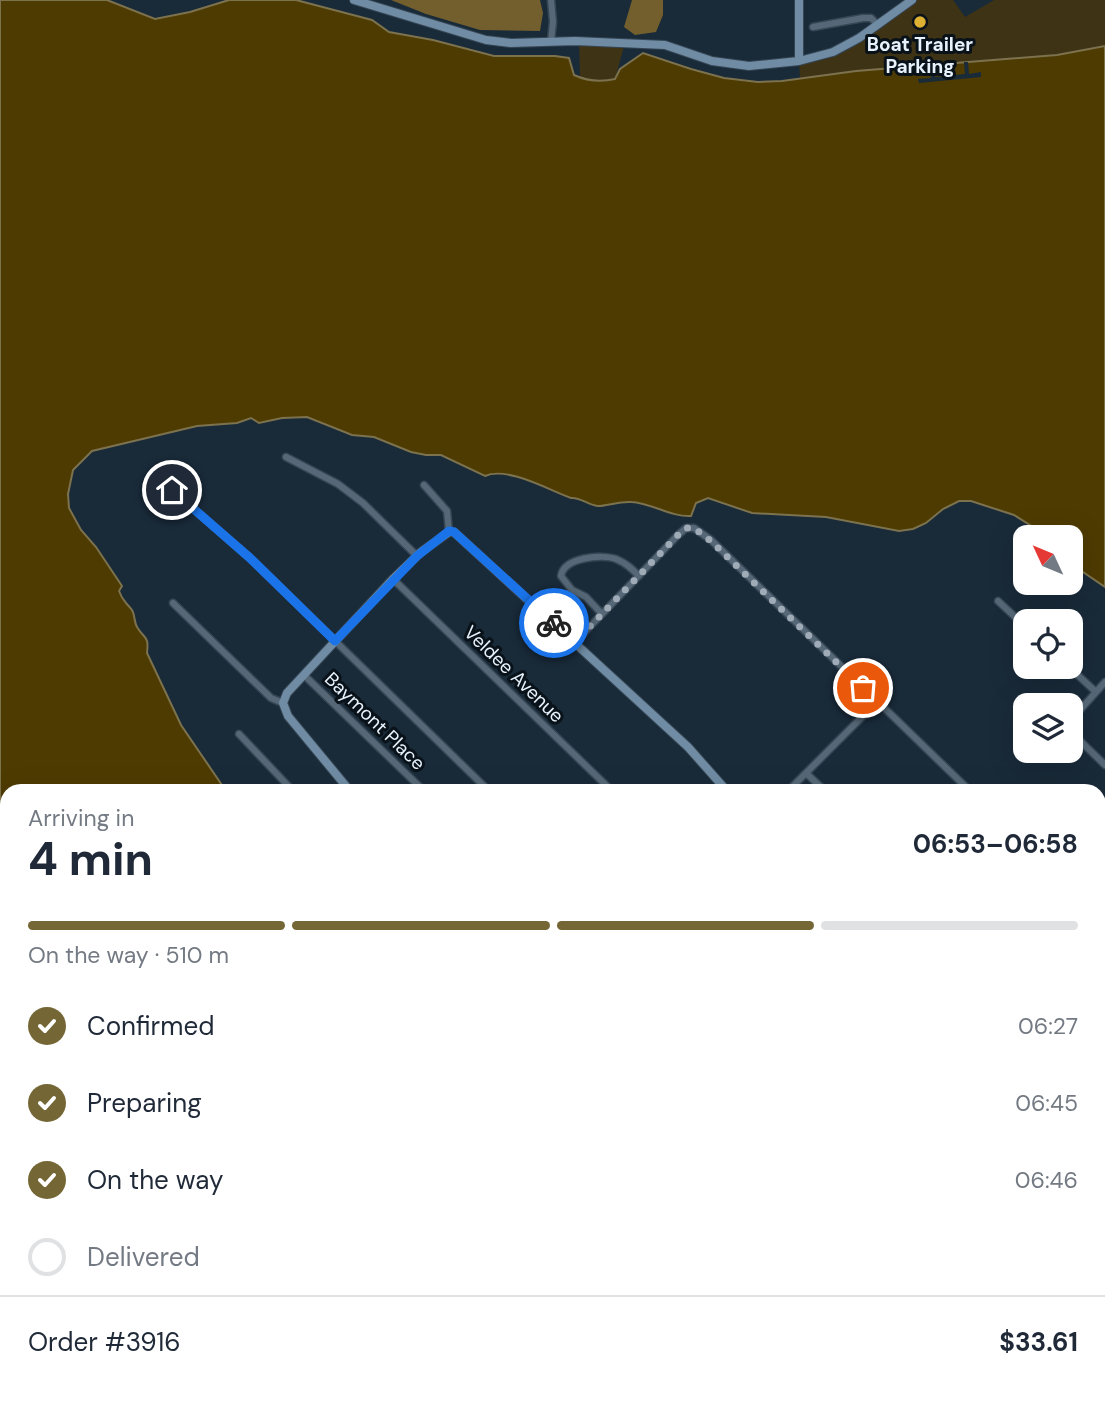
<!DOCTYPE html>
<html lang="en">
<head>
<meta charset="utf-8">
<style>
  body { margin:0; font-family:"DM Sans",sans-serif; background:#f6f6f7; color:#1f2937; height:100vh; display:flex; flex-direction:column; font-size:26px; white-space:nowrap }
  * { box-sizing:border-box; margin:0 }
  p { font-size:23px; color:#747a83 }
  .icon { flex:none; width:38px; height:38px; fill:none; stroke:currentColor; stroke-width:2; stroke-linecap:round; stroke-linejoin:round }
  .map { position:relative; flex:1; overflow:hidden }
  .side { position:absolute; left:0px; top:784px; width:1106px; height:618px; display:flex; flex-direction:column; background:#fff; border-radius:21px 21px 0 0; box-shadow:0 7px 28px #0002 }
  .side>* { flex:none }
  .needle { width:46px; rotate:314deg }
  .buttons { position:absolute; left:1013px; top:525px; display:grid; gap:14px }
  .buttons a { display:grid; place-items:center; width:70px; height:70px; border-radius:14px; background:#fff; box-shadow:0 7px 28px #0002; font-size:35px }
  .pin { position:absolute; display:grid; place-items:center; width:60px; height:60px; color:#fff; margin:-30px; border:4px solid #fff; border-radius:50%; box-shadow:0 2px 7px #0007 }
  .courier { position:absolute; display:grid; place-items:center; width:70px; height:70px; margin:-35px; border:5px solid #1a73e8; border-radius:50%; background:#fff; color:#222; box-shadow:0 2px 9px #0007 }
  .headline em { font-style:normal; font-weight:700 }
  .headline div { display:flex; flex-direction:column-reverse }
  .headline { display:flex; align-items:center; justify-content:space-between; height:119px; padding:0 28px }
  h1 { font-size:46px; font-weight:700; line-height:52px }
  .bar { display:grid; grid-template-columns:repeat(4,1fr); gap:10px 7px; align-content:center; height:84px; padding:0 28px }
  .bar i { height:9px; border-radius:5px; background:#e0e1e3 }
  .bar .selected { background:#756635 }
  .bar p { grid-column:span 4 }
  .line { display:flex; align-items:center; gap:18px; padding:0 28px; border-top:2px solid #e0e1e3 }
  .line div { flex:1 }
  ol { padding:0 28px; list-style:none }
  li { display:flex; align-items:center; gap:21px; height:77px }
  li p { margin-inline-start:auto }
  li .icon { padding:7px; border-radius:50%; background:#756635; color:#fff; stroke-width:4 }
  li:last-child { color:#747a83 }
  li i { width:38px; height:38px; border:4px solid #e0e1e3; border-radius:50% }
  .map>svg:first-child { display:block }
</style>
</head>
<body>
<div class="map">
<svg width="1105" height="1401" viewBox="0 0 1105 1401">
  <rect width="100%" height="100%" fill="#192a39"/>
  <path fill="#3f3316" d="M 912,0 L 953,0 L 965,17 L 994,0 L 1105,0 L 1105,46 L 1057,55 L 856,71 L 800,79 L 799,61 L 833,52 Z
    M 579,41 L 625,43 L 615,79 L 601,81 L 580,78 Z"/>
  <path fill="#735f2d" d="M 391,0 L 540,0 L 543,13 L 540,31 L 480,30 L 426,14 Z
    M 632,0 L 663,0 L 663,15 L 656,32 L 635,35 L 624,27 Z
    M 907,1395 L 948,1395 L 951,1401 L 902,1401 Z"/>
  <path fill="#4e3b02" stroke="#7c724d" stroke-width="2" d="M 0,0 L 107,0 L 155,19 L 190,12 L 229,0 L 296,0 L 372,20 L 389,32 L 433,40 L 494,56 L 555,56 L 569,58 L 574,75 C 587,81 602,82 615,79 L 620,69 L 643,53 L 691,69 L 724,78 L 758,82 L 782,81 L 856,71 L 1057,55 L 1105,46 L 1105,587 L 1083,572 L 1071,557 L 1071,537 L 1049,537 L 1014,515 L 971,501 L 959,501 L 943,509 L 926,523 L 913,529 L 899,531 L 826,517 L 752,513 L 708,498 L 696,503 L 691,516 C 670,517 652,503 631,502 C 621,501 606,506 598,506 C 587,505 581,497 571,498 C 549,490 507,466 485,476 L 441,455 L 426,455 L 411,452 L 374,437 L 352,435 L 307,417 L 282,418 L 259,423 L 251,418 L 237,423 L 197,426 L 92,451 L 73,470 L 68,494 L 69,508 L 81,530 L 96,547 L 122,586 L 119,591 C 123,602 125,601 132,610 C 135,615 134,622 137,627 C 145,640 149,635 147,653 L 181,725 L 226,791 L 7,791 L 7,1395 L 549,1395 L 542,1401 L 0,1401 Z"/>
  <path fill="#192a39" d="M 964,62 L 968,62 L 969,74 L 981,72 L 981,77 L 919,83 L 918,79 L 931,78 L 929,65 L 933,65 L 935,77 L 965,74 Z"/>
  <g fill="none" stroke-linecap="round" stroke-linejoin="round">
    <defs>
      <path id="street" d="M 551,0 L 553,22 L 551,41
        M 813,27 L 863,18 L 871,18 L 878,25
        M 286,457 L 338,484 L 363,503 L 417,556
        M 424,485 L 447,511 L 449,532
        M 172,490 L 250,558 L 489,791
        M 393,579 L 612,791
        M 998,601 L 1026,627
        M 173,603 L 271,698 L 283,703
        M 602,614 L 586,597 L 572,590 L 561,576 C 564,557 602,554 616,559 C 626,563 632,569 639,576
        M 575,642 L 678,535 L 686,528 L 694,528 L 711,540 L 970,791
        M 1069,667 L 1096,692
        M 304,675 L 424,791
        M 1071,720 L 1105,682
        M 1071,732 L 1105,765
        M 239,734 L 293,791
        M 806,773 L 825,791
        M 788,791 L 877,702
        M 1099,913 L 1105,919
        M 1099,1053 L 1105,1047
        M 1099,1058 L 1105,1063
        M 1099,1318 L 1105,1324
        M 1099,1353 L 1105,1347
        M 719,1395 L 725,1401
        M 1058,1395 L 1064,1401
        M 764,1401 L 769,1395"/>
      <path id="secondary" d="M 354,0 L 486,40 L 511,43 L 575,41 L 665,45 L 712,61 L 749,66 L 799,61 L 833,52 L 859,38 L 912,0
        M 799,0 L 799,61
        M 350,791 L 288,716 L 283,703 L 287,693 L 393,579 L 421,552 L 449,532 L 454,532 L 688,747 L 727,791
        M 1099,1201 L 1105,1207
        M 580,1401 L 586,1395"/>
    </defs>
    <use href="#street" stroke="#364654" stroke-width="9"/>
    <use href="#secondary" stroke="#364654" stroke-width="10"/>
    <use href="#street" stroke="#566877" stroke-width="6"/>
    <use href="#secondary" stroke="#6f8ca4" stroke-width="8"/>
  </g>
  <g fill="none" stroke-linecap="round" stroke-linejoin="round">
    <path stroke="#9facb8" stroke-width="7" stroke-dasharray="0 12.6" d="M 554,623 L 575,642 L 678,535 L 686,528 L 694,528 L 711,541 L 863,688"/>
    <path stroke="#1a73e8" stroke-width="9" d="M 172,490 L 250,558 L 335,641 L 417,556 L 449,531 L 454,532 L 554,623"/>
  </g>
  <circle fill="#deb133" stroke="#0a1219" stroke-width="2.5" cx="920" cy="22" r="7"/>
  <g text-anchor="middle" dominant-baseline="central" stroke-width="6" stroke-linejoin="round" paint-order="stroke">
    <g font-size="19" font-weight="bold" fill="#e7f2fc" stroke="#0a1219">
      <text x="920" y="44">Boat Trailer<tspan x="920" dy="22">Parking</tspan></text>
    </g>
    <g font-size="19" fill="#e7f2fc" stroke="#0a1219">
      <text transform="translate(514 674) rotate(44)">Veldee Avenue</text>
      <text transform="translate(375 721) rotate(44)">Baymont Place</text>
    </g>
  </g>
</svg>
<div class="buttons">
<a><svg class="needle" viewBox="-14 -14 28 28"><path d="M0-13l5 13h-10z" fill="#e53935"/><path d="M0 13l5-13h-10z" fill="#747a83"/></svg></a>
<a><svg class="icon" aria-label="locate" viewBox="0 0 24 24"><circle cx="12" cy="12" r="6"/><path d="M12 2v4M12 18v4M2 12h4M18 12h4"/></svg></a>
<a><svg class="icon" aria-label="layers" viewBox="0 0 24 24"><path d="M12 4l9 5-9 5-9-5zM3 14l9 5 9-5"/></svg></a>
</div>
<div class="pin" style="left:863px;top:688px;background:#ea580c"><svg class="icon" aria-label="bag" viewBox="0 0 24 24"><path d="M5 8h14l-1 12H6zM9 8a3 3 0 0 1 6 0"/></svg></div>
<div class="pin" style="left:172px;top:490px;background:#1f2937"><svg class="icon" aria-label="home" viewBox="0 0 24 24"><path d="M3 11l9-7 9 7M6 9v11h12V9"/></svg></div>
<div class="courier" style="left:554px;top:623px"><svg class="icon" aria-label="bike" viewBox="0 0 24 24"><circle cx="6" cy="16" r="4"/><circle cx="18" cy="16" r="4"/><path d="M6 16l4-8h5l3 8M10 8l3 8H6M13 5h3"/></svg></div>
<section class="side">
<div class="headline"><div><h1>4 min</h1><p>Arriving in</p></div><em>06:53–06:58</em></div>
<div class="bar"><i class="selected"></i><i class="selected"></i><i class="selected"></i><i></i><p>On the way · 510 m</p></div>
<ol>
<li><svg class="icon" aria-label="check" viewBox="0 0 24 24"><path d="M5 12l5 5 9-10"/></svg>Confirmed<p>06:27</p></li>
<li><svg class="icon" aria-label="check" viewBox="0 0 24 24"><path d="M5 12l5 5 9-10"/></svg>Preparing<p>06:45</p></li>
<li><svg class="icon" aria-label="check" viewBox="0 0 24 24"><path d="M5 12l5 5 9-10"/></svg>On the way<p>06:46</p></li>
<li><i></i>Delivered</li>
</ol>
<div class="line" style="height:91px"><div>Order #3916</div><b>$33.61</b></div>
</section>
</div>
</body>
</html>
